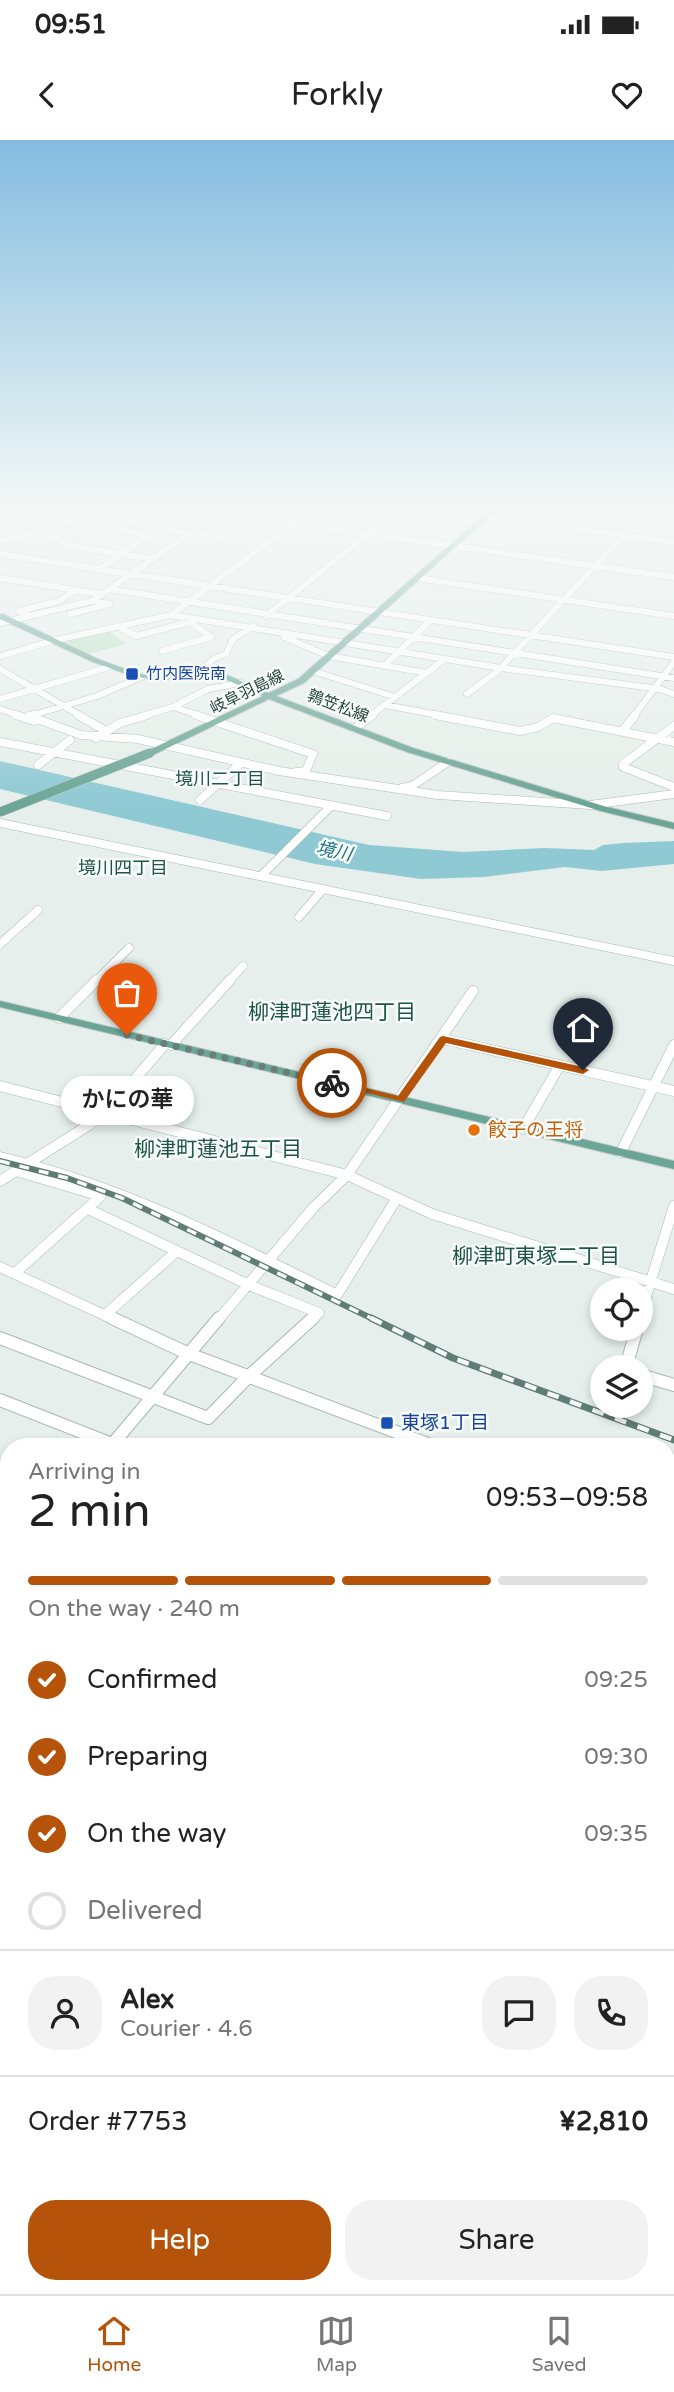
<!DOCTYPE html>
<html lang="en">
<head>
<meta charset="utf-8">
<style>
  body { margin:0; font-family:"Varela Round","Noto Sans JP",sans-serif; background:#f2f2f2; color:#222; height:100vh; display:flex; flex-direction:column; font-size:26px; white-space:nowrap }
  * { box-sizing:border-box; margin:0 }
  p { font-size:23px; color:#767676 }
  .icon { flex:none; width:38px; height:38px; fill:none; stroke:currentColor; stroke-width:2; stroke-linecap:round; stroke-linejoin:round }
  .map { position:relative; flex:1; overflow:hidden }
  .drawer { position:absolute; left:0px; top:1298px; width:676px; height:856px; display:flex; flex-direction:column; background:#fff; border-radius:28px 28px 0 0; box-shadow:0 4px 10px #0003 }
  .drawer>* { flex:none }
  .controls { position:absolute; left:590px; top:1138px; display:grid; gap:14px }
  .controls a { display:grid; place-items:center; width:63px; height:63px; border-radius:50%; background:#fff; box-shadow:0 4px 10px #0003; font-size:35px }
  .pin { position:absolute; display:grid; place-items:center; width:60px; height:60px; color:#fff; margin:-72px -30px; border-radius:50% 50% 50% 0; rotate:-45deg; box-shadow:0 0 7px #0007 }
  .pin .icon { rotate:45deg }
  .courier { position:absolute; display:grid; place-items:center; width:70px; height:70px; margin:-35px; border:5px solid #b45309; border-radius:50%; background:#fff; color:#222; box-shadow:0 2px 9px #0007 }
  .bubble { position:absolute; height:49px; border-radius:24px; background:#fff; box-shadow:0 4px 10px #0003; font-size:23px; font-weight:600; line-height:49px; text-align:center }
  .headline em { font-style:normal; font-weight:600 }
  .headline div { display:flex; flex-direction:column-reverse }
  .headline { display:flex; align-items:center; justify-content:space-between; height:119px; padding:0 28px }
  h1 { font-size:46px; font-weight:600; line-height:52px }
  .bar { display:grid; grid-template-columns:repeat(4,1fr); gap:10px 7px; align-content:center; height:84px; padding:0 28px }
  .bar i { height:9px; border-radius:5px; background:#e0e0e0 }
  .bar .current { background:#b45309 }
  .bar p { grid-column:span 4 }
  .line { display:flex; align-items:center; gap:18px; padding:0 28px; border-top:2px solid #e0e0e0 }
  .line div { flex:1 }
  .round { display:grid; place-items:center; flex:none; width:74px; height:74px; border-radius:28px; background:#f2f2f2 }
  ol { padding:0 28px; list-style:none }
  li { display:flex; align-items:center; gap:21px; height:77px }
  li p { margin-inline-start:auto }
  li .icon { padding:7px; border-radius:50%; background:#b45309; color:#fff; stroke-width:4 }
  li:last-child { color:#767676 }
  li i { width:38px; height:38px; border:4px solid #e0e0e0; border-radius:50% }
  .cta { display:flex; gap:14px; margin-top:auto; padding:14px 28px }
  .cta a { flex:1; height:80px; border-radius:28px; background:#b45309; color:#fff; font-size:28px; font-weight:600; line-height:80px; text-align:center }
  .cta a+a { background:#f2f2f2; color:#222 }
  .status { display:flex; justify-content:space-between; align-items:center; height:49px; padding:0 35px; background:#fff; direction:ltr }
  .status svg { height:19px; fill:currentColor }
  header { display:flex; justify-content:space-between; align-items:center; height:91px; padding:0 28px; background:#fff; font-size:32px; font-weight:600 }
  .dock { display:flex; justify-content:space-around; align-items:center; height:98px; border-top:2px solid #e0e0e0; background:#fff; font-size:19px; color:#767676 }
  .dock a { display:grid; justify-items:center; gap:4px }
  .dock .current { color:#b45309 }
  .map>svg:first-child { display:block }
</style>
</head>
<body>
<div class="status"><b>09:51</b><svg viewBox="0 0 49 12"><path d="M0 12V9h3v3zM5 12V6h3v6zM10 12V3h3v9zM15 12V0h3v12zM26 1h20v11H26zM47 4h2v5h-2z"/></svg></div>
<header><svg class="icon" aria-label="back" viewBox="0 0 24 24"><path d="M15 5l-7 7 7 7"/></svg>Forkly<svg class="icon" aria-label="heart" viewBox="0 0 24 24"><path d="M12 20l-8-8c-3-5 5-10 8-4 3-6 11-1 8 4z"/></svg></header>
<div class="map">
<svg width="674" height="2154" viewBox="0 0 674 2154">
  <rect width="100%" height="100%" fill="#e6efeb"/>
  <path fill="#bfe0c8" d="M 107,490 L 126,504 L 88,514 L 63,501 Z"/>
  <path fill="#8ec9d4" d="M 0,621 L 369,705 L 463,712 L 544,708 L 594,710 L 603,705 L 624,703 L 674,701 L 674,724 L 602,731 L 565,727 L 484,737 L 421,739 L 315,724 L 0,649 Z"/>
  <g fill="none" stroke-linecap="round" stroke-linejoin="round">
    <path stroke="#8ec9d4" stroke-width="4.5" d="M 123,1302 L 136,1307"/>
    <defs>
      <path id="minor-far4" d="M 57,366 L 190,394
        M 170,366 L 674,437
        M 648,366 L 674,370
        M 0,374 L 37,386 L 67,405 L 121,414 L 148,396 L 107,385 L 66,381
        M 486,377 L 674,402
        M 191,393 L 226,397
        M 0,401 L 47,391
        M 0,414 L 674,517
        M 99,429 L 121,414 L 154,419
        M 0,438 L 101,454
        M 417,438 L 674,476
        M 109,449 L 674,538
        M 70,474 L 110,464 L 92,461
        M 171,475 L 317,366
        M 31,476 L 19,471 L 59,461 L 76,450
        M 266,476 L 403,366
        M 0,483 L 92,461 L 230,366
        M 117,486 L 136,496 L 190,482 L 211,497 L 162,511
        M 284,497 L 329,516 L 427,533
        M 0,516 L 56,500 L 171,475 L 501,528 L 660,549 L 674,554
        M 384,526 L 431,480
        M 203,528 L 215,518 L 226,514 L 233,499 L 254,486
        M 0,529 L 81,576
        M 313,531 L 395,557
        M 467,554 L 498,531 L 650,366
        M 0,559 L 109,527
        M 385,565 L 444,576
        M 173,567 L 201,576
        M 0,569 L 21,576
        M 30,576 L 97,556 L 144,536
        M 142,576 L 173,567 L 208,549 L 241,543
        M 370,576 L 445,519
        M 634,576 L 674,522"/>
      <path id="minor-far3" d="M 16,575 L 34,581
        M 34,575 L 29,576 L 81,595 L 138,599 L 279,631 L 438,655 L 590,665 L 674,654
        M 78,575 L 106,591
        M 196,575 L 313,614 L 306,631 L 296,632
        M 435,575 L 520,591 L 538,587 L 553,578 L 674,602
        M 674,586 L 623,624 L 623,627 L 674,647
        M 355,588 L 373,575
        M 623,591 L 635,575
        M 96,598 L 120,583 L 148,575
        M 0,602 L 387,676
        M 38,625 L 70,600
        M 402,648 L 412,646 L 448,622
        M 200,660 L 241,623
        M 0,683 L 674,821
        M 261,736 L 331,666
        M 299,777 L 323,749
        M 0,804 L 38,770
        M 95,842 L 129,808
        M 228,842 L 243,826"/>
      <path id="minor-far2" d="M 59,878 L 97,840
        M 443,899 L 674,951
        M 171,905 L 230,840
        M 0,946 L 347,1035 L 432,1074 L 674,1149
        M 523,989 L 560,925
        M 621,1012 L 674,905
        M 0,1017 C 120,1045 227,1100 337,1155 L 397,1058
        M 0,1041 L 89,985 L 121,955 L 165,904
        M 88,1069 L 249,1145 L 319,1173 L 311,1180
        M 0,1127 L 115,1180
        M 15,1133 L 101,1056 L 16,1031
        M 105,1175 L 177,1111
        M 640,1176 L 674,1066
        M 218,1180 L 313,1068 L 347,1035 L 473,851"/>
      <path id="minor-far1" d="M 112,1178 L 189,1214 L 436,1307
        M 0,1198 L 208,1278 L 248,1237 L 313,1178
        M 626,1227 L 637,1188
        M 640,1235 L 674,1245
        M 0,1260 L 117,1306
        M 110,1307 L 219,1178
        M 667,1350 L 674,1350
        M 0,1373 L 9,1377
        M 0,1414 L 9,1406
        M 667,1428 L 674,1431
        M 0,1452 L 9,1468
        M 667,1519 L 674,1522
        M 0,1559 L 9,1556"/>
      <path id="minor" d="M 0,1634 L 9,1631
        M 667,1740 L 674,1743
        M 667,1843 L 674,1828
        M 0,1894 L 9,1884
        M 667,2126 L 674,2128
        M 362,2146 L 374,2154"/>
      <path id="major" d="M 494,366 L 501,366 L 304,543 L 276,556 L 413,608 L 607,667 L 674,683 L 674,689 L 601,671 L 407,612 L 269,559 L 153,615 L 147,615 L 147,611 L 263,556 L 207,531 L 196,532 L 162,541 L 132,536 L 93,522 L 0,479 L 0,474 L 3,474 L 98,519 L 136,533 L 162,537 L 195,528 L 208,527 L 269,553 L 298,539 Z
        M 0,861 L 674,1021 L 674,1029 L 0,867 Z
        M 674,1371 L 672,1392 L 667,1393 L 667,1376 L 669,1372 Z
        M 239,2146 L 264,2146 L 260,2154 L 235,2154 Z"/>
    </defs>
    <use href="#minor-far4" stroke="#a8b8b2" stroke-width="7"/>
    <use href="#minor-far3" stroke="#a8b8b2" stroke-width="9"/>
    <use href="#minor-far2" stroke="#a8b8b2" stroke-width="11"/>
    <use href="#minor-far1" stroke="#a8b8b2" stroke-width="14"/>
    <use href="#minor" stroke="#a8b8b2" stroke-width="18"/>
    <use href="#major" stroke="#c2cac8" stroke-width="2"/>
    <use href="#minor-far4" stroke="#fff" stroke-width="6"/>
    <use href="#minor-far3" stroke="#fff" stroke-width="8"/>
    <use href="#minor-far2" stroke="#fff" stroke-width="10"/>
    <use href="#minor-far1" stroke="#fff" stroke-width="12"/>
    <use href="#minor" stroke="#fff" stroke-width="16"/>
    <use href="#major" fill="#6aa596" fill-rule="evenodd"/>
    <defs>
      <path id="rail-far1" d="M 0,1021 L 67,1038 L 122,1058 L 375,1180"/>
      <path id="rail" d="M 371,1178 L 453,1218 L 674,1300"/>
    </defs>
    <use href="#rail-far1" stroke="#5f7d75" stroke-width="6"/>
    <use href="#rail" stroke="#5f7d75" stroke-width="7"/>
    <use href="#rail-far1" stroke="#f7fbf9" stroke-width="3.5" stroke-dasharray="10" stroke-linecap="butt"/>
    <use href="#rail" stroke="#f7fbf9" stroke-width="4.5" stroke-dasharray="12" stroke-linecap="butt"/>
    <defs>
      <path id="major-bridge" d="M 0,672 L 150,613"/>
    </defs>
    <use href="#major-bridge" stroke="#c2cac8" stroke-width="10" stroke-linecap="butt"/>
    <use href="#major-bridge" stroke="#6aa596" stroke-width="9"/>
  </g>
  <linearGradient id="sky" x2="0" y2="1"><stop stop-color="#84bce0"/><stop offset="0.55" stop-color="#f4f8f6"/><stop offset="1" stop-color="#f4f8f6" stop-opacity="0"/></linearGradient>
  <rect width="674" height="668" fill="url(#sky)"/>
  <path fill="#b45309" d="M 443,896 L 583,927 L 589,930 L 583,934 L 446,903 L 404,962 L 327,943 L 332,940 L 398,956 L 440,897 Z"/>
  <g fill="none" stroke-linecap="round" stroke-linejoin="round">
    <path stroke="#687f78" stroke-width="7" stroke-dasharray="0 12.6" d="M 127,895 L 332,943"/>
  </g>
  <g fill="#1a4fb4" stroke="#f7fbf9" stroke-width="2.5">
    <rect x="125" y="527" width="14" height="14" rx="3.5"/>
    <rect x="380" y="1276" width="14" height="14" rx="3.5"/>
  </g>
  <circle fill="#e8710a" stroke="#f7fbf9" stroke-width="2.5" cx="474" cy="990" r="7"/>
  <g text-anchor="middle" dominant-baseline="central" stroke-width="5" stroke-linejoin="round" paint-order="stroke">
    <g font-size="16" fill="#164399" stroke="#f7fbf9" text-anchor="start">
      <text x="146" y="534">竹内医院南</text>
    </g>
    <g font-size="16" fill="#24423a" stroke="#f7fbf9">
      <text transform="translate(247 552) rotate(-26)">岐阜羽島線</text>
      <text transform="translate(338 566) rotate(21)">鶉笠松線</text>
    </g>
    <g font-size="18" fill="#1f5548" stroke="#f7fbf9">
      <text x="220" y="639">境川二丁目</text>
      <text x="123" y="728">境川四丁目</text>
    </g>
    <g font-size="18" font-style="italic" fill="#1c6f80" stroke="#f7fbf9">
      <text transform="translate(334 711) rotate(12)">境川</text>
    </g>
    <g font-size="19" fill="#c56008" stroke="#f7fbf9" text-anchor="start">
      <text x="488" y="990">餃子の王将</text>
    </g>
    <g font-size="19" fill="#164399" stroke="#f7fbf9" text-anchor="start">
      <text x="401" y="1283">東塚1丁目</text>
    </g>
    <g font-size="21" fill="#1f5548" stroke="#f7fbf9">
      <text x="332" y="872">柳津町蓮池四丁目</text>
      <text x="218" y="1009">柳津町蓮池五丁目</text>
      <text x="536" y="1116">柳津町東塚二丁目</text>
    </g>
  </g>
</svg>
<div class="controls">
<a><svg class="icon" aria-label="locate" viewBox="0 0 24 24"><circle cx="12" cy="12" r="6"/><path d="M12 2v4M12 18v4M2 12h4M18 12h4"/></svg></a>
<a><svg class="icon" aria-label="layers" viewBox="0 0 24 24"><path d="M12 4l9 5-9 5-9-5zM3 14l9 5 9-5"/></svg></a>
</div>
<div class="pin" style="left:127px;top:895px;background:#ea580c"><svg class="icon" aria-label="bag" viewBox="0 0 24 24"><path d="M5 8h14l-1 12H6zM9 8a3 3 0 0 1 6 0"/></svg></div>
<div class="pin" style="left:583px;top:930px;background:#1f2937"><svg class="icon" aria-label="home" viewBox="0 0 24 24"><path d="M3 11l9-7 9 7M6 9v11h12V9"/></svg></div>
<div class="courier" style="left:332px;top:943px"><svg class="icon" aria-label="bike" viewBox="0 0 24 24"><circle cx="6" cy="16" r="4"/><circle cx="18" cy="16" r="4"/><path d="M6 16l4-8h5l3 8M10 8l3 8H6M13 5h3"/></svg></div>
<div class="bubble" style="left:61px;top:936px;width:133px">かにの華</div>
<section class="drawer">
<div class="headline"><div><h1>2 min</h1><p>Arriving in</p></div><em>09:53–09:58</em></div>
<div class="bar"><i class="current"></i><i class="current"></i><i class="current"></i><i></i><p>On the way · 240 m</p></div>
<ol>
<li><svg class="icon" aria-label="check" viewBox="0 0 24 24"><path d="M5 12l5 5 9-10"/></svg>Confirmed<p>09:25</p></li>
<li><svg class="icon" aria-label="check" viewBox="0 0 24 24"><path d="M5 12l5 5 9-10"/></svg>Preparing<p>09:30</p></li>
<li><svg class="icon" aria-label="check" viewBox="0 0 24 24"><path d="M5 12l5 5 9-10"/></svg>On the way<p>09:35</p></li>
<li><i></i>Delivered</li>
</ol>
<div class="line" style="height:126px"><a class="round"><svg class="icon" aria-label="person" viewBox="0 0 24 24"><circle cx="12" cy="8" r="4"/><path d="M4 21q1-7 8-7t8 7"/></svg></a><div><b>Alex</b><p>Courier · 4.6</p></div><a class="round"><svg class="icon" aria-label="chat" viewBox="0 0 24 24"><path d="M4 5h16v11H9l-5 4z"/></svg></a><a class="round"><svg class="icon" aria-label="phone" viewBox="0 0 24 24"><path d="M5 4h4l2 5-3 2q2 4 5 5l2-3 5 2v4C11 20 4 13 5 4z"/></svg></a></div>
<div class="line" style="height:91px"><div>Order #7753</div><b>¥2,810</b></div>
<div class="cta"><a>Help</a><a>Share</a></div>
</section>
</div>
<nav class="dock">
<a class="current"><svg class="icon" aria-label="home" viewBox="0 0 24 24"><path d="M3 11l9-7 9 7M6 9v11h12V9"/></svg>Home</a>
<a><svg class="icon" aria-label="map" viewBox="0 0 24 24"><path d="M3 6l6-2 6 2 6-2v14l-6 2-6-2-6 2zM9 4v14M15 6v14"/></svg>Map</a>
<a><svg class="icon" aria-label="saved" viewBox="0 0 24 24"><path d="M7 4h10v16l-5-4-5 4z"/></svg>Saved</a>
</nav>
</body>
</html>
